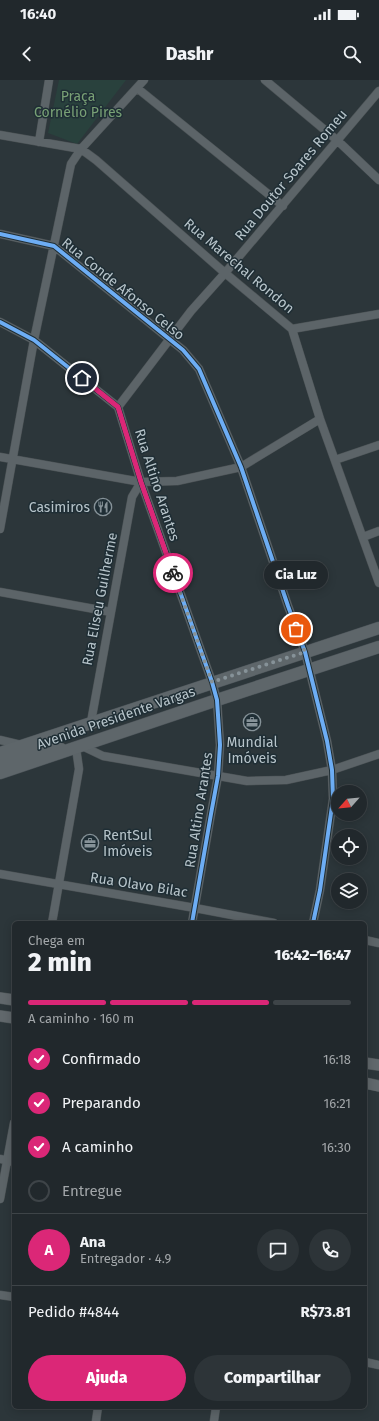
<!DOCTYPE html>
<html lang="pt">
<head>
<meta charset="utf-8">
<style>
  body { margin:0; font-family:"Fira Sans",sans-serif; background:#2d3438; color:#f1f3f6; height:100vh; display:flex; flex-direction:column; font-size:15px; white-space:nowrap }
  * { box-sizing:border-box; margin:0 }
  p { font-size:13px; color:#a2a6a9 }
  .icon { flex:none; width:22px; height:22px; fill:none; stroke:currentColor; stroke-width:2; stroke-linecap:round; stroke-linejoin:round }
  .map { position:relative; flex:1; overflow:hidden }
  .side { position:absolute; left:12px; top:841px; width:355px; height:488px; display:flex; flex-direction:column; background:#21282c; border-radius:6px; box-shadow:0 2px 10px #0003,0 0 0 1px #3e4448 }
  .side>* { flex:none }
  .needle { width:26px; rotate:243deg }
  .controls { position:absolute; left:331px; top:705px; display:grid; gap:8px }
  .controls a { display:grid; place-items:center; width:36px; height:36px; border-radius:50%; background:#21282c; box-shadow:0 2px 10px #0003,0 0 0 1px #3e4448; font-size:20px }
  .pin { position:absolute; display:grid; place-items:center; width:34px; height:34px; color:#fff; margin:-17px; border:2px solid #fff; border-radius:50%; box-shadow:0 1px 4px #0007 }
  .courier { position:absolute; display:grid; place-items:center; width:40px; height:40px; margin:-20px; border:3px solid #db2777; border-radius:50%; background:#fff; color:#222; box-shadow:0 1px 5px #0007 }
  .bubble { position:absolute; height:28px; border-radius:14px; background:#21282c; box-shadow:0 2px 10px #0003,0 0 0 1px #3e4448; font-size:13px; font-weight:800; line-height:28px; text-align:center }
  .head em { font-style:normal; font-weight:800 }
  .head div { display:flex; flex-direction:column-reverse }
  .head { display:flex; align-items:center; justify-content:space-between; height:68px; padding:0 16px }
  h1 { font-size:26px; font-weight:800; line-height:30px }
  .bar { display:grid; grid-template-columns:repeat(4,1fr); gap:6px 4px; align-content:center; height:48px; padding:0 16px }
  .bar i { height:5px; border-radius:3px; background:#3e4448 }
  .bar .on { background:#db2777 }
  .bar p { grid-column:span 4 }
  .line { display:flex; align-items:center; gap:10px; padding:0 16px; border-top:1px solid #3e4448 }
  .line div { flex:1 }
  .round { display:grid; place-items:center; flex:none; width:42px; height:42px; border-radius:21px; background:#2d3438 }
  ol { padding:0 16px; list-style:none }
  li { display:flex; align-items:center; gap:12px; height:44px }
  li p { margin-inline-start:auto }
  li .icon { padding:4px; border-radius:50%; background:#db2777; color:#fff; stroke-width:4 }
  li:last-child { color:#a2a6a9 }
  li i { width:22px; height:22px; border:2px solid #3e4448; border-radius:50% }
  .button { display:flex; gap:8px; margin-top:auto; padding:8px 16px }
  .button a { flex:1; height:46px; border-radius:24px; background:#db2777; color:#fff; font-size:16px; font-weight:800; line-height:46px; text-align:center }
  .button a+a { background:#2d3438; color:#f1f3f6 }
  .status { display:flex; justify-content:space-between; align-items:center; height:28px; padding:0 20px; background:#21282c; direction:ltr }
  .status svg { height:11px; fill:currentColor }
  header { display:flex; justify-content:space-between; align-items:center; height:52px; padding:0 16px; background:#21282c; font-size:18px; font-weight:800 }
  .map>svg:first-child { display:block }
</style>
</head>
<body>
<div class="status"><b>16:40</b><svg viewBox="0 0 49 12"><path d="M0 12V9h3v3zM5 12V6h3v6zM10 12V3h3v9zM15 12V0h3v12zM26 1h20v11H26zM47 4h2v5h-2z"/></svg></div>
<header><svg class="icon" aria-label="back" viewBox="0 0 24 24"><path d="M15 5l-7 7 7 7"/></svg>Dashr<svg class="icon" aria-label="search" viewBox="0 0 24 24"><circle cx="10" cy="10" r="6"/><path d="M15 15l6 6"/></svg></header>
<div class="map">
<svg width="379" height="1341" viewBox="0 0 379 1341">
  <rect width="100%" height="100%" fill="#2c363a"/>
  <path fill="#29413d" d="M 59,0 L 126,0 L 77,64 L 48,53 Z"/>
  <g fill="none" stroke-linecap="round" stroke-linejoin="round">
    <defs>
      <path id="minor" d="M 265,0 L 338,61 L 379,100
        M 137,8 L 283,126
        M 0,55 L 81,69 L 96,80 L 225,193 L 292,249 L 320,339 L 379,503
        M 39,62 L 49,0
        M 0,154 L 54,166 L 183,270 L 199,289 L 241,387 L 288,526 L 305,572 L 327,661 L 332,690 L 333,719 L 320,810 L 313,843
        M 0,242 L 34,260 L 118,327 L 141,402 L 212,602 L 217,620 L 220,665 L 218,696 L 211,734 L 192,843
        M 292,249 L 379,234
        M 118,327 L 191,231 L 225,193 L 379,11
        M 0,377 L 141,402 L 177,401 L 241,387 L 320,339
        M 335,380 L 379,365
        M 0,449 L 34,260 L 71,84 L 81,69 L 144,0
        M 363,457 L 379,451
        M 0,512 L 111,532
        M 91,642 L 132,417 L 141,402
        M 0,660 L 21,665
        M 82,666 L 103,676 L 247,701 L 286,700 L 332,690 L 379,674
        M 0,794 L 195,828 L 274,843
        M 52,843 L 79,689 L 76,668
        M 365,860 L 379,863
        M 0,1079 L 14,1082
        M 0,1119 L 14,1043
        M 0,1215 L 14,1217
        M 365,1282 L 379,1285
        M 96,1341 L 98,1327
        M 214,1341 L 216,1327"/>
      <path id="secondary" d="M 0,918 L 14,920
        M 0,936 L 14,938
        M 365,983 L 379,985
        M 365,1003 L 379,1006"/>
      <path id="primary" d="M 0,673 L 379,548
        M 0,683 L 41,670 L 61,669
        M 0,693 L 217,620 L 379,567"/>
    </defs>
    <use href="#minor" stroke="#4a5154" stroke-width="9"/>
    <use href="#secondary" stroke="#4a5154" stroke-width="12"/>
    <use href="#primary" stroke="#4a5257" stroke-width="13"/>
    <use href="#minor" stroke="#5c6468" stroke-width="8"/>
    <use href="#secondary" stroke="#61686c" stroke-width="11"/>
    <use href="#primary" stroke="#5e666a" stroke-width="12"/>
    <defs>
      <path id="cycleway" d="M 0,154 L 54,166 L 183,270 L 199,289 L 241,387 L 288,526 L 305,572 L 327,661 L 332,690 L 333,719 L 320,810 L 313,843
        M 0,242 L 34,260 L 118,327 L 141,402 L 212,602 L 217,620 L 220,665 L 218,696 L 211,734 L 192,843"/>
    </defs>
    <use href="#cycleway" stroke="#1f2e35" stroke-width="6"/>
    <use href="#cycleway" stroke="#6dadf4" stroke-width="4"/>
  </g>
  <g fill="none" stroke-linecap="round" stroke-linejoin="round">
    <path stroke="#869298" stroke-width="4" stroke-dasharray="0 7.2" d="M 173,493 L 212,602 L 305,572 L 296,549"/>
    <path stroke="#db2777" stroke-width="5" d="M 82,298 L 118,327 L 141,402 L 173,493"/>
  </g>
  <defs>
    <symbol id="restaurant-ring" viewBox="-11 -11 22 22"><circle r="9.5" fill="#1f2e35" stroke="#869298" stroke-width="1.5"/><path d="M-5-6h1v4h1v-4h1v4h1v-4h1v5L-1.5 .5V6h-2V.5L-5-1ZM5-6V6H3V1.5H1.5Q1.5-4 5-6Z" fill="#869298"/></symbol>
    <symbol id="office-ring" viewBox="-11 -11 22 22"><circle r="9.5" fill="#1f2e35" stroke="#869298" stroke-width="1.5"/><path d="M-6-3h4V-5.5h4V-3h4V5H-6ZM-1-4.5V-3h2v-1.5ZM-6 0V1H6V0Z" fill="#869298"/></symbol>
  </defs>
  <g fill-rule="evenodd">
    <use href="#restaurant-ring" x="93" y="417" width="20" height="20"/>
    <use href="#office-ring" x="242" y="632" width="20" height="20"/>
    <use href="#office-ring" x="80" y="753" width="20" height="20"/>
  </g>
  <g text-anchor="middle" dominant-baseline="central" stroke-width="3" stroke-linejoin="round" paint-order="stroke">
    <g font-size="14" fill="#78a075" stroke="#1f2e35">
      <text x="78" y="16">Praça<tspan x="78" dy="16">Cornélio Pires</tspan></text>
    </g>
    <g font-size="14" fill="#b7c4ca" stroke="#1f2e35">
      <text transform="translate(291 95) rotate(-50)">Rua Doutor Soares Romeu</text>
      <text transform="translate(239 186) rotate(40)">Rua Marechal Rondon</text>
      <text transform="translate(123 209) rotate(39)">Rua Conde Afonso Celso</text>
      <text transform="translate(157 405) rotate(72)">Rua Altino Arantes</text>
      <text transform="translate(100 519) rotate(-79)">Rua Eliseu Guilherme</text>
      <text transform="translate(116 638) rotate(-19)">Avenida Presidente Vargas</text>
      <text transform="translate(199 730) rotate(-81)">Rua Altino Arantes</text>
      <text transform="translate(139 805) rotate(9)">Rua Olavo Bilac</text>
    </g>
    <g font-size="14" fill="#b7c4ca" stroke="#1f2e35" text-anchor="end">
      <text x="90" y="427">Casimiros</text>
      <text x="252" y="662" text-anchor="middle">Mundial<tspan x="252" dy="16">Imóveis</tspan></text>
      <text x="103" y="755" text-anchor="start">RentSul<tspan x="103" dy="16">Imóveis</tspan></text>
    </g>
  </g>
</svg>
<div class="controls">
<a><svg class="needle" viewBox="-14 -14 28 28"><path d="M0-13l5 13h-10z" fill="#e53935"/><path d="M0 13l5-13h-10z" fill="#a2a6a9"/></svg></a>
<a><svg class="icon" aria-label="locate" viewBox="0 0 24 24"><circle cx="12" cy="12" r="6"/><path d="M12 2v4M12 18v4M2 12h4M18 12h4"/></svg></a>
<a><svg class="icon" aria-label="layers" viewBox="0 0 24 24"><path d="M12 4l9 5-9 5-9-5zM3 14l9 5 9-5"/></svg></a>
</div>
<div class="pin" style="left:296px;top:549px;background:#ea580c"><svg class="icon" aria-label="bag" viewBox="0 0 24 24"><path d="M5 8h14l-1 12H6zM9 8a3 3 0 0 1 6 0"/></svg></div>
<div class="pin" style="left:82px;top:298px;background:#1f2937"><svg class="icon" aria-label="home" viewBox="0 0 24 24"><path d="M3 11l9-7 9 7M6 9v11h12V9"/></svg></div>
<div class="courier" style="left:173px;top:493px"><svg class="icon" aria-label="bike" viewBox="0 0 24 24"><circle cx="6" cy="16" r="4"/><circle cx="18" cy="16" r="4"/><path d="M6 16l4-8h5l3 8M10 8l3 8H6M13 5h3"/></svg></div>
<div class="bubble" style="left:264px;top:481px;width:64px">Cia Luz</div>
<section class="side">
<div class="head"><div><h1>2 min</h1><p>Chega em</p></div><em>16:42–16:47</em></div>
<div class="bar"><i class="on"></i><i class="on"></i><i class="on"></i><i></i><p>A caminho · 160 m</p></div>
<ol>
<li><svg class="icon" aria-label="check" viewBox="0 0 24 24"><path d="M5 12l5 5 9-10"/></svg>Confirmado<p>16:18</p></li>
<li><svg class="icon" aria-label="check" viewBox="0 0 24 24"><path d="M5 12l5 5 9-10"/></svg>Preparando<p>16:21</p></li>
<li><svg class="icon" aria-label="check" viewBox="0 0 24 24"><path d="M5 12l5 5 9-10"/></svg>A caminho<p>16:30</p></li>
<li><i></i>Entregue</li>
</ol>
<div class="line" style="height:72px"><b class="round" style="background:#db2777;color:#fff">A</b><div><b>Ana</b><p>Entregador · 4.9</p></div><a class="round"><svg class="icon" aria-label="chat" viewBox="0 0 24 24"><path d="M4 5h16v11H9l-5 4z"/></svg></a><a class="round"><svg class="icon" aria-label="phone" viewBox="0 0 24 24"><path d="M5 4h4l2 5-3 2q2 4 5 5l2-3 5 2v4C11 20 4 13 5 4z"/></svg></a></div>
<div class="line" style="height:52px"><div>Pedido #4844</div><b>R$73.81</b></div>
<div class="button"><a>Ajuda</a><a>Compartilhar</a></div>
</section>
</div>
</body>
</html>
